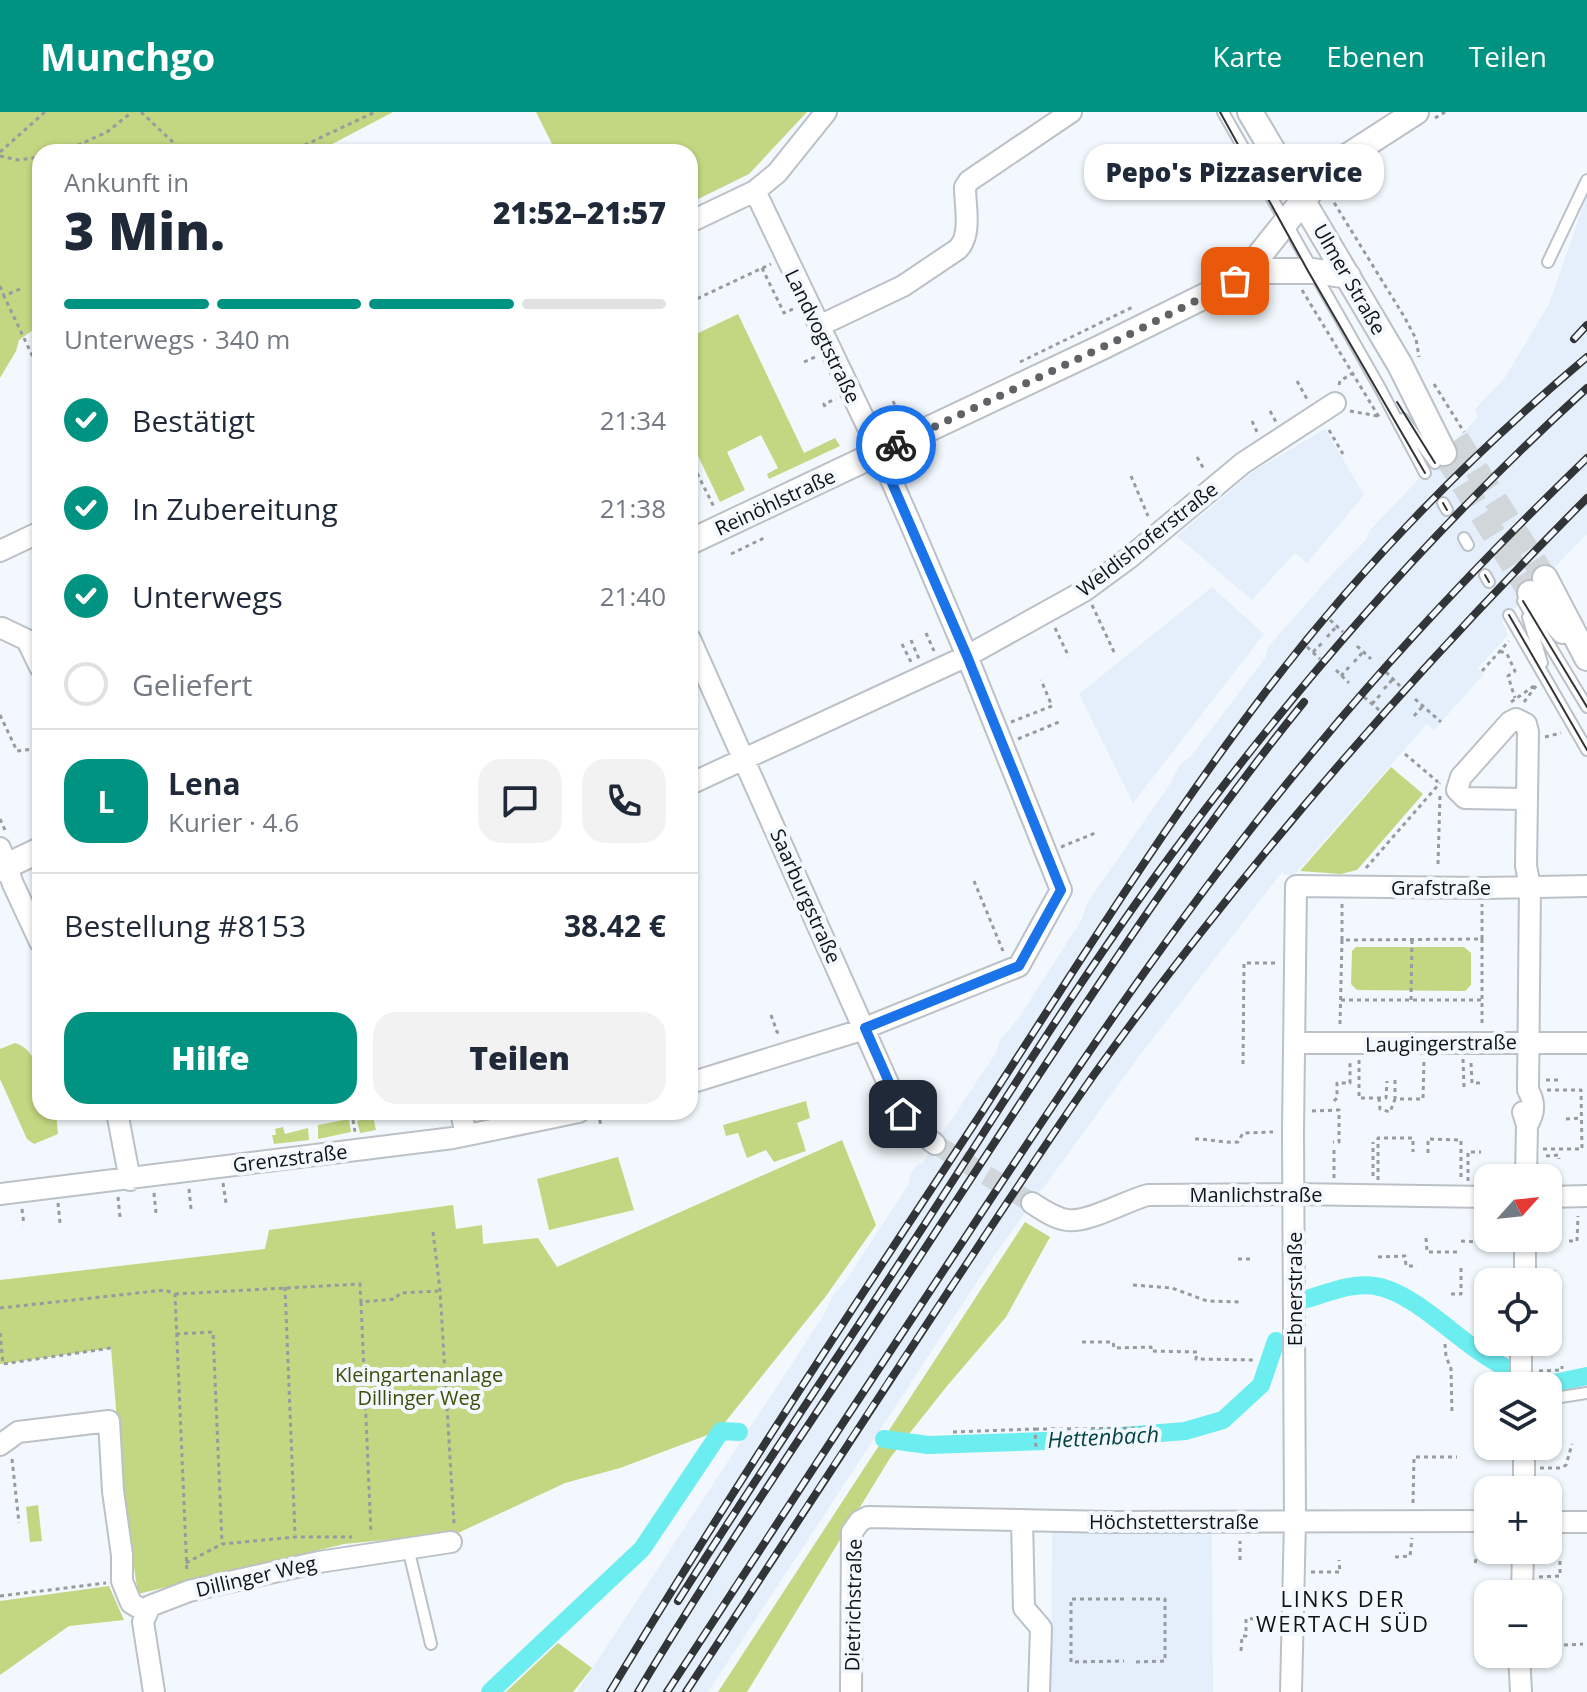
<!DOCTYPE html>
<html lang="de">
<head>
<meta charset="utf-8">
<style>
  body { margin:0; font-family:"Open Sans",sans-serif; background:#f2f2f3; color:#1f2937; height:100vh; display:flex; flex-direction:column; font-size:30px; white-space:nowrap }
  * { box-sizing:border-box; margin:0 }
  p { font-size:26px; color:#747a83 }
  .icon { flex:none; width:44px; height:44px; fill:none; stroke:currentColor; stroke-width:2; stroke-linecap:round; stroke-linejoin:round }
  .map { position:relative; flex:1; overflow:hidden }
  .side { position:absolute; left:32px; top:32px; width:666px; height:976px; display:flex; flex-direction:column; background:#fff; border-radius:24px; box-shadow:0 2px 6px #0004 }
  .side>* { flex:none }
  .needle { width:52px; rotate:63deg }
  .fabs { position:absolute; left:1474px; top:1052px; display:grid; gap:16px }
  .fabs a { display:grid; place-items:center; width:88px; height:88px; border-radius:16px; background:#fff; box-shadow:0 2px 6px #0004; font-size:40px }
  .pin { position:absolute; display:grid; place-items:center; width:68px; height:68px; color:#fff; margin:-34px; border-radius:16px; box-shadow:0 4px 12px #0006 }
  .courier { position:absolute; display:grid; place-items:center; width:80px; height:80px; margin:-40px; border:6px solid #1a73e8; border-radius:50%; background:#fff; color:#222; box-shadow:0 2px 10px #0007 }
  .bubble { position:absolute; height:56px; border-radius:24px; background:#fff; box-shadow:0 2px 6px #0004; font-size:26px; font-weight:800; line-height:56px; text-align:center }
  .summary em { font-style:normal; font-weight:800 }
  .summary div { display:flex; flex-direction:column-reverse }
  .summary { display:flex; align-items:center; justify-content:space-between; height:136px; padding:0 32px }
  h1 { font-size:52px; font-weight:800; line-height:60px }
  .bar { display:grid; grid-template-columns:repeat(4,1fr); gap:12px 8px; align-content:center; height:96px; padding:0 32px }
  .bar i { height:10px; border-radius:6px; background:#e0e1e3 }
  .bar .on { background:#019381 }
  .bar p { grid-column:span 4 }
  .line { display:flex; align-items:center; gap:20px; padding:0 32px; border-top:2px solid #e0e1e3 }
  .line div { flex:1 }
  .round { display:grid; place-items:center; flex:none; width:84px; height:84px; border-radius:24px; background:#f2f2f3 }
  ol { padding:0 32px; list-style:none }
  li { display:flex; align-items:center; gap:24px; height:88px }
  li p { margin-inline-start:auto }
  li .icon { padding:8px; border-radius:50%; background:#019381; color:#fff; stroke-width:4 }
  li:last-child { color:#747a83 }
  li i { width:44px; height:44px; border:4px solid #e0e1e3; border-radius:50% }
  .primary-button { display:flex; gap:16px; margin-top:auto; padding:16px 32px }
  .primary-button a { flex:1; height:92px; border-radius:24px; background:#019381; color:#fff; font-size:32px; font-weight:800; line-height:92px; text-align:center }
  .primary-button a+a { background:#f2f2f3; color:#1f2937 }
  header { display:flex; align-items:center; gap:48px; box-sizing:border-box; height:112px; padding:0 40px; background:#019381; color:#fff }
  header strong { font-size:38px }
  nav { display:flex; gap:44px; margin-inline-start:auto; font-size:28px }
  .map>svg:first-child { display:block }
</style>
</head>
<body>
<header>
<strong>Munchgo</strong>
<nav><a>Karte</a><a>Ebenen</a><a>Teilen</a></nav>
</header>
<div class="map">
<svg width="1587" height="1580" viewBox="0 0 1587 1580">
  <rect width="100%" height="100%" fill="#f2f8fd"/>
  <path fill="#e4effb" d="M 1587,83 L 1587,422 L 1502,510 L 1508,523 L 1478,556 L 1484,562 L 1434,618 L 1427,612 L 1295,762 L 1287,763 L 1282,760 L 1137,947 L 996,1141 L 708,1580 L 577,1580 L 823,1204 L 835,1180 L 845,1170 L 908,1073 L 911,1061 L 918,1051 L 922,1052 L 997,939 L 1000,928 L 1018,907 L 1082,807 L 1087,791 L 1168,675 L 1180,653 L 1191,644 L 1265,546 L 1268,535 L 1332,462 L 1365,429 L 1370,418 L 1478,305 L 1475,297 L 1504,267 L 1549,192 Z
    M 1325,317 L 1364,383 L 1307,451 L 1295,441 L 1252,488 L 1177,424 L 1254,359 Z
    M 1212,475 L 1264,522 L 1133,691 L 1079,582 Z
    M 1057,1417 L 1212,1418 L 1213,1580 L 1051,1580 L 1052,1421 Z"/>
  <path fill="#c3d681" d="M 0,0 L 393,0 L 317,40 L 40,40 L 40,213 L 19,228 L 16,239 L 0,266 Z
    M 536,0 L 807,0 L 749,62 L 690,91 L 690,40 L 556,40 Z
    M 738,202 L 804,341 L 835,326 L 840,334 L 769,367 L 767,362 L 778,356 L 761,323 L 727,340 L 745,378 L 720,390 L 690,327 L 690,225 Z
    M 1391,655 L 1423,682 L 1357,758 L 1341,762 L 1300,759 Z
    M 1356,835 L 1464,835 L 1471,841 L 1471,873 L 1465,879 L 1357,878 L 1351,872 L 1352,839 Z
    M 15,931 C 43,940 40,977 40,1000 L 56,1000 L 58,1022 L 34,1032 L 27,1027 L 0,967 L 0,937 Z
    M 806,989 L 810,1006 L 797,1011 L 806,1039 L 774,1050 L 766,1038 L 747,1046 L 738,1021 L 726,1024 L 723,1013 Z
    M 372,1000 L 376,1018 L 360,1021 L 357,1009 L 360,1008 L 359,1003 Z
    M 349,1007 L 351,1020 L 318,1027 L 318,1013 Z
    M 283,1015 L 285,1022 L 308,1016 L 309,1028 L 274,1032 L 272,1023 L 276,1023 L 275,1017 Z
    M 842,1028 L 876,1113 L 826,1184 L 718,1319 L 620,1356 L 565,1371 L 458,1421 L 344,1432 L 138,1482 L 123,1382 L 111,1236 L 0,1252 L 0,1168 L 265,1137 L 269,1118 L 453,1093 L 456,1117 L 482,1113 L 483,1132 L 538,1126 L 557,1155 Z
    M 618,1045 L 634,1098 L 549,1118 L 537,1067 Z
    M 1025,1110 L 1050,1125 L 1006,1205 L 947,1274 L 890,1346 L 747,1580 L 718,1580 Z
    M 38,1393 L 42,1429 L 30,1430 L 26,1395 Z
    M 109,1474 L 124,1508 L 69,1514 L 0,1563 L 0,1489 Z
    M 558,1531 L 592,1556 L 573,1580 L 506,1580 Z"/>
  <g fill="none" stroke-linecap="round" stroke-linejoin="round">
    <path stroke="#6cedef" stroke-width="18" d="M 1307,1187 C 1327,1181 1353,1170 1375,1174 C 1411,1179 1455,1225 1486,1244 C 1495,1250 1504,1255 1514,1260
      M 1541,1270 L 1554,1271 L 1587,1264
      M 884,1327 L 928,1333 L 1074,1328 L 1185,1319 L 1223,1308 L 1261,1273 L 1276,1229
      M 490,1580 L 642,1437 L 721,1319 L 739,1320"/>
    <path stroke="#d0d6da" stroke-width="20" stroke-dasharray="20 10" stroke-linecap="butt" d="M 935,1032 L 1032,1091"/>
    <path stroke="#d0d6da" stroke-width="24" stroke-dasharray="24 12" stroke-linecap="butt" d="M 1457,327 L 1545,466
      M 1444,341 L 1530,481"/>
    <defs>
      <path id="service" d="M 1223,0 L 1380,276 L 1425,361
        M 1548,150 L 1587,68
        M 1403,307 L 1435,351
        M 1443,391 L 1447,398
        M 1464,426 L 1468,433
        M 1485,463 L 1489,470
        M 1523,489 L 1587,595
        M 1509,503 L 1587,638
        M 1528,505 L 1542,551
        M 1548,1287 L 1587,1281
        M 408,1436 L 431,1532"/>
      <path id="minor" d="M 690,110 L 755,79 L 777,61 L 826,0
        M 819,214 L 903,174 L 958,137 C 972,123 965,94 965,75 L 969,69 L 1071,0
        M 0,439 L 40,420
        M 2,516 L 27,528 L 40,555
        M 690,527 L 895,987 L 911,1013 L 935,1032
        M 690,672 L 967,544 L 1084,479 L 1129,446 L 1243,351 L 1335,291
        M 1527,687 L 1465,686 L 1457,678 L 1461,665 L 1510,610 L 1516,607 L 1526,612 L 1528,620 L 1526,754 L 1530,774 L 1528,978 C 1535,990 1535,1001 1527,1013
        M 0,736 L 13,772 L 40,830
        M 1295,931 L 1587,931
        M 690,971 L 855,920 L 1019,854 L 1061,778 L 967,544 L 912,415 L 871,322 L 755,79
        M 117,1000 L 130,1068
        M 461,1000 L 466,1023
        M 1523,1000 L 1527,1013 L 1526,1066
        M 0,1082 L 453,1026 L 579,1000
        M 1548,1085 L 1587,1084
        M 1032,1091 C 1043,1098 1054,1106 1067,1108 C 1088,1111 1125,1089 1148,1083 L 1293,1082 L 1488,1085
        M 1525,1170 L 1525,1126
        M 1521,1274 L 1521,1230
        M 0,1333 L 18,1320 L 109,1309 L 113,1379 L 122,1443 L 122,1469 L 131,1491 L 146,1500
        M 1524,1334 L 1524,1378
        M 1022,1408 L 1024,1496 L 1041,1516 L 1039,1580
        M 1548,1410 L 1587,1410
        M 1522,1482 L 1523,1438
        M 1519,1542 L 1521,1580
        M 154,1580 L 143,1510 L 150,1494 L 189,1479 L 319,1450 L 451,1430
        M 851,1580 L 852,1420 L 860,1409 L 868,1405 L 1111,1410 L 1488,1409
        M 1291,1580 L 1295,1408 L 1293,1020 L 1296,774 L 1482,776 L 1587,774"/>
      <path id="tertiary" d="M 1250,0 L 1400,253 L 1444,341
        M 1247,159 L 1314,159 L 1348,164
        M 690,430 L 1100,236 L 1235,169 L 1247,159 L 1329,56 L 1416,0
        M 1545,466 L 1587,546
        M 1530,481 L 1563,519
        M 0,757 L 40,738"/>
    </defs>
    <use href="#service" stroke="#bcc1c7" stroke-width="14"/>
    <use href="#minor" stroke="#bcc1c7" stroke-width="24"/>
    <use href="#tertiary" stroke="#bcc1c7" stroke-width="28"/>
    <path stroke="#979b9f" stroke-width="3" stroke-dasharray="4 4" stroke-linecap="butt" d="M 141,0 L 177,34 L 180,40
      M 1435,6 L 1445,0
      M 1298,39 L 1308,51
      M 0,40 L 45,0
      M 63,40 L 107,20 L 132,0
      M 290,40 L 375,0
      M 0,44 L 18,48 L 40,45
      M 1330,84 L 1405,206 L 1416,227 L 1419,245
      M 762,156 L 784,201 L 793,197
      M 0,174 L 4,184
      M 20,177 L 4,184 L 40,260
      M 1302,178 L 1379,305
      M 690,190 L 771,152
      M 804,250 L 815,245
      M 1020,250 L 1135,194
      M 1297,269 L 1307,287
      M 1434,272 L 1464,320
      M 1339,273 L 1340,269 L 1353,261
      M 893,289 L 902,309
      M 825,295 L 824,292 L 836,287
      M 1270,299 L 1276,310
      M 1350,299 L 1378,304
      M 1252,309 L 1257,320
      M 1329,318 L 1343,342
      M 1197,345 L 1205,359
      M 690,347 L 715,397
      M 1131,364 L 1148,404
      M 731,442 L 766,425
      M 1092,493 L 1114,540
      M 1330,508 L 1343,520
      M 1055,516 L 1069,545
      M 926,521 L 934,539
      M 1327,525 L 1337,514
      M 911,528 L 919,547
      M 902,532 L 911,550
      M 1357,534 L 1371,547
      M 1307,535 L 1320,547
      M 1500,539 L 1507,542 L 1515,559 L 1508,564 L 1515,586
      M 1313,540 L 1323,530
      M 1354,550 L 1363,540
      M 1336,558 L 1349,571
      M 1482,559 L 1509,529
      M 1386,560 L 1400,574
      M 1341,564 L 1350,554
      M 1384,577 L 1393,567
      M 1364,585 L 1379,598
      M 1415,587 L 1441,610
      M 1511,590 L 1534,574
      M 1524,590 L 1536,574
      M 1372,592 L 1381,582
      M 0,603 L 17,639 L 40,636
      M 1414,604 L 1423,594
      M 1011,610 L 1052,594 L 1041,568
      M 1545,625 L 1561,621
      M 1018,627 L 1059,610
      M 1405,642 L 1438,670
      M 0,707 L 5,718
      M 1061,735 L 1095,721
      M 1438,752 L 1440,684
      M 1366,756 L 1440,671
      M 974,769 L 1003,839
      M 1482,827 L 1482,792
      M 1342,828 L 1342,792
      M 1341,888 L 1481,888
      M 1411,888 L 1412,828
      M 771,903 L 777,920 L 782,923
      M 1340,912 L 1342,828 L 1482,827 L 1482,912
      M 1463,947 L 1464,975
      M 1359,948 L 1359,986 L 1386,986 L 1387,969
      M 1471,951 L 1472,971 L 1482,971
      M 1243,952 L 1244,851 L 1279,851
      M 1395,968 L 1395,987 L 1423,987 L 1424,947
      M 1546,968 L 1559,968
      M 1379,986 L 1380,997 L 1390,1000 L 1395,987
      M 1334,989 L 1337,986 L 1337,971 L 1350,971 L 1350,948
      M 1312,999 L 1339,998 L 1339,1030 L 1333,1030
      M 598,1000 L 601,1014
      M 639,1000 L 640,1001
      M 1566,1007 L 1581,1006
      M 353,1008 L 355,1020
      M 1195,1027 C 1210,1027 1223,1031 1238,1030 L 1243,1021 L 1273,1020
      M 1543,1037 L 1582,1037 L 1581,978 L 1547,978
      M 1428,1041 L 1428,1027 L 1461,1028 L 1461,1069
      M 1546,1044 L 1559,1043 L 1559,1047
      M 1373,1064 L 1373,1030
      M 1334,1066 L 1334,1038
      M 1378,1068 L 1378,1026 L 1413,1026 L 1413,1040
      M 1468,1069 L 1468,1040 L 1481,1040
      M 223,1071 L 226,1091
      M 189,1077 L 191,1097
      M 154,1081 L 156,1101
      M 118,1085 L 120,1105
      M 58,1091 L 60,1111
      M 22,1097 L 24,1113
      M 433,1120 L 440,1178 L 454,1412
      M 1426,1126 L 1427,1140 L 1461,1140
      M 1461,1129 L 1478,1130
      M 1569,1129 L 1577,1129 L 1578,1104
      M 1378,1145 L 1405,1144 L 1406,1154 L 1417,1154
      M 1238,1147 L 1250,1147
      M 1544,1160 L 1560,1160
      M 1133,1173 L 1172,1176 L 1207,1189 L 1240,1190
      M 285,1175 L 295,1423
      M 175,1182 L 360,1172 L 361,1190 L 395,1187 L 400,1181 L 438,1179
      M 1451,1182 L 1461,1182 L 1461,1156
      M 361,1190 L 371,1422
      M 0,1196 L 165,1178 L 175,1182 L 187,1461
      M 0,1221 L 3,1252 L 111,1236
      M 176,1222 L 213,1220 L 222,1431
      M 1082,1230 L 1113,1230 L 1114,1236 L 1151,1235 L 1151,1239 L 1197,1240 L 1196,1247 L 1253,1248
      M 1445,1232 L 1446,1244 L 1451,1257 L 1452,1302
      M 1539,1259 L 1562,1258 L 1562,1254
      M 1035,1317 L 1147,1316
      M 953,1320 L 1035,1317 L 1036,1337
      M 12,1347 L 19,1411
      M 1540,1356 L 1561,1356 L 1566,1353 L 1572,1332
      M 1413,1391 L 1414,1345 L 1457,1345
      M 1395,1445 L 1410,1444 L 1412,1426
      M 1240,1448 L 1240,1429
      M 186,1451 L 222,1432 L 295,1425 L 352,1425
      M 1475,1451 L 1478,1441 L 1507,1441
      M 1311,1460 L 1340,1460 L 1339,1448
      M 1539,1465 L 1560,1464 L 1560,1449
      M 0,1484 L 106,1471
      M 1124,1487 L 1071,1487 L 1071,1550 L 1124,1549
      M 1132,1487 L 1165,1487 L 1165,1549 L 1132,1550
      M 1548,1534 L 1583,1532
      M 1241,1539 L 1242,1524 L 1246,1524 L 1246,1507 L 1277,1506"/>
    <use href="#service" stroke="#fff" stroke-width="10"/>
    <use href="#minor" stroke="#fff" stroke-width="20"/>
    <use href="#tertiary" stroke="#fff" stroke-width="24"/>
    <path stroke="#323537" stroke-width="2" d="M 1220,0 L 1308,159 L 1425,361
      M 1397,290 L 1435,351
      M 1443,391 L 1447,398
      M 1485,463 L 1489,470
      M 1523,489 L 1587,595
      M 1509,503 L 1587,638"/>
    <defs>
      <path id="rail" d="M 1574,227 L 1587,213
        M 678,1489 C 757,1364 840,1242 921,1118 C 1002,993 1083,862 1171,743 C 1295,575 1432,417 1587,276
        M 610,1580 C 729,1382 857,1190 984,997 C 1075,857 1163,715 1264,582 C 1358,458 1468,345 1587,245
        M 638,1580 C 733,1421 840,1268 941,1112 C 1058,935 1170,755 1304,590
        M 667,1580 C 766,1428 865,1277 965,1126 C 1076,957 1187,790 1317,635 C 1401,533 1492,438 1587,346
        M 686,1580 C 774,1446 861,1311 950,1177 C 997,1106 1044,1034 1093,964 C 1241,758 1408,566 1587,386"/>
    </defs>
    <use href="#rail" stroke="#323537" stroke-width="8"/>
    <use href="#rail" stroke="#f2f8fd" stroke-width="5" stroke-dasharray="15" stroke-linecap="butt"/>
  </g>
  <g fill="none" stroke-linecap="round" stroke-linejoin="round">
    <path stroke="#606366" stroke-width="8" stroke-dasharray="0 14.4" d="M 896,333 L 1124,225 L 1235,169"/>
    <path stroke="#1a73e8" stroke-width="10" d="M 896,333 L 879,341 L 967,544 L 1061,778 L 1019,854 L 865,916 L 903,1002"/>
  </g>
  <g text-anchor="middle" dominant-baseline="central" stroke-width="8" stroke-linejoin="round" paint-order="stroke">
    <g font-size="20" fill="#111315" stroke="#f2f8fd">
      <text transform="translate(1350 167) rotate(60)">Ulmer Straße</text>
      <text transform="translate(823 224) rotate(64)">Landvogtstraße</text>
      <text transform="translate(775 390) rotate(-25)">Reinöhlstraße</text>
      <text transform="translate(1147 427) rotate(-38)">Weldishoferstraße</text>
      <text x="1441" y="775">Grafstraße</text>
      <text transform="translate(806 784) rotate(66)">Saarburgstraße</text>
      <text transform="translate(1441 931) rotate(-1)">Laugingerstraße</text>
      <text transform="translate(290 1046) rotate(-7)">Grenzstraße</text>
      <text x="1256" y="1082">Manlichstraße</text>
      <text transform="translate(1294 1177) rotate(-90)">Ebnerstraße</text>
      <text x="1174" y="1409">Höchstetterstraße</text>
      <text transform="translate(256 1464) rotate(-13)">Dillinger Weg</text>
      <text transform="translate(853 1493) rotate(-89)">Dietrichstraße</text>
    </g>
    <g font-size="20" fill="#414d0b" stroke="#f2f8fd">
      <text x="419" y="1262">Kleingartenanlage<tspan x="419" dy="23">Dillinger Weg</tspan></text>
    </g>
    <g font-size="22" font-style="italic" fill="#054445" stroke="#f2f8fd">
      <text transform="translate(1103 1324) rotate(-3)">Hettenbach</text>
    </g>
    <g font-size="22" letter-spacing="2" fill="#111315" stroke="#f2f8fd">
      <text x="1343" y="1486">LINKS DER<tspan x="1343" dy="25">WERTACH SÜD</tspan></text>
    </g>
  </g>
</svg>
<div class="fabs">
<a><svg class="needle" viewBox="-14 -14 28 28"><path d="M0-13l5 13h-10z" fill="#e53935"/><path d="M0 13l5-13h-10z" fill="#747a83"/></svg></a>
<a><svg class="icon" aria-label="locate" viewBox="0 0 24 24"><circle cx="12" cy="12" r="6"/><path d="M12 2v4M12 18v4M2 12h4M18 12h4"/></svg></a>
<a><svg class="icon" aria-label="layers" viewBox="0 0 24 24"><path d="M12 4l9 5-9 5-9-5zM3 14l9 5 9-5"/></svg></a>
<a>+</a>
<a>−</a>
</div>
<div class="pin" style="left:1235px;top:169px;background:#ea580c"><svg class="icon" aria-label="bag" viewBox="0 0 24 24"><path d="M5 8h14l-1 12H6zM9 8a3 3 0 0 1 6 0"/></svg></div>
<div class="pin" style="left:903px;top:1002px;background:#1f2937"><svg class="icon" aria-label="home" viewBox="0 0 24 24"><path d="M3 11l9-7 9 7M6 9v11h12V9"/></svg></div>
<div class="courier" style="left:896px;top:333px"><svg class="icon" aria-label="bike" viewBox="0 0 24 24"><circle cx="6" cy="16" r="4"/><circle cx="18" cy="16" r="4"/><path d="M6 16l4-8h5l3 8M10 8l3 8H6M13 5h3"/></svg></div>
<div class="bubble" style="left:1084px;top:32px;width:300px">Pepo's Pizzaservice</div>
<section class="side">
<div class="summary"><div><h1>3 Min.</h1><p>Ankunft in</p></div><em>21:52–21:57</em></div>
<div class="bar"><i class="on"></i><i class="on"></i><i class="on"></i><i></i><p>Unterwegs · 340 m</p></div>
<ol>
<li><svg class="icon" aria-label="check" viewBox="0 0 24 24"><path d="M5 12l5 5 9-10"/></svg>Bestätigt<p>21:34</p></li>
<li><svg class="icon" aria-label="check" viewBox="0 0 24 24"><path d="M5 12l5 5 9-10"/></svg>In Zubereitung<p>21:38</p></li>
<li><svg class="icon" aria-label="check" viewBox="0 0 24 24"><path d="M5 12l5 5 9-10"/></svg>Unterwegs<p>21:40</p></li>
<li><i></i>Geliefert</li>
</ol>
<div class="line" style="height:144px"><b class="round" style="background:#019381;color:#fff">L</b><div><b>Lena</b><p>Kurier · 4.6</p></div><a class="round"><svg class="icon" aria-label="chat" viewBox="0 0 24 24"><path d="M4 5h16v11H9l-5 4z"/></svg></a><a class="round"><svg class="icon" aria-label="phone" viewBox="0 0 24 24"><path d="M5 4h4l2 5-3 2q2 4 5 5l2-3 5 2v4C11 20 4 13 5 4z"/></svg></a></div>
<div class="line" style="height:104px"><div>Bestellung #8153</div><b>38.42 €</b></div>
<div class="primary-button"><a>Hilfe</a><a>Teilen</a></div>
</section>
</div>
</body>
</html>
